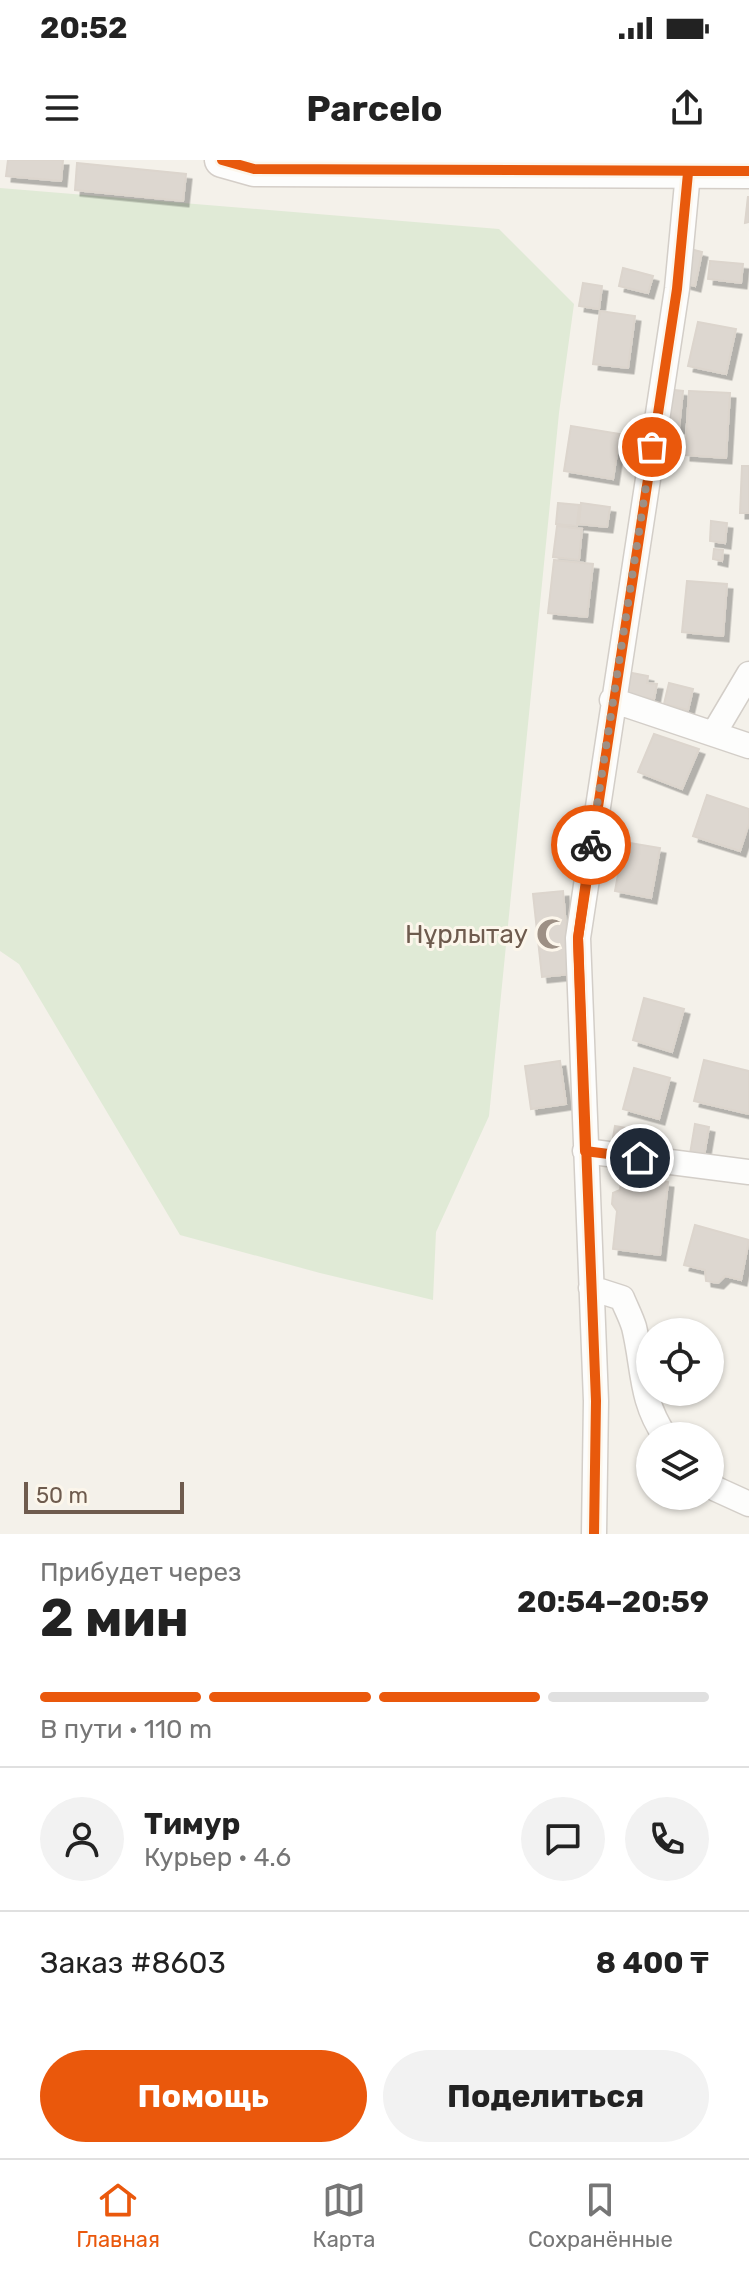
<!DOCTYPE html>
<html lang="ru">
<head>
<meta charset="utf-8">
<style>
  body { margin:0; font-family:Rubik,sans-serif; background:#f2f2f2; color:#222; height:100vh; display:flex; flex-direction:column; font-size:30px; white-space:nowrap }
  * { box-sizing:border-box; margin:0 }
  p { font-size:26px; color:#767676 }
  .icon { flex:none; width:44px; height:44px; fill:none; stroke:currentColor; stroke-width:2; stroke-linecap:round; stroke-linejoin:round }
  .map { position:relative; height:1374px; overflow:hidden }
  .drawer { display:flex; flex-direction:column; background:#fff; flex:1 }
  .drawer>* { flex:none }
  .fabs { position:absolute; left:636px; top:1158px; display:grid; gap:16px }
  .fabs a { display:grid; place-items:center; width:88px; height:88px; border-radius:50%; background:#fff; box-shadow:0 2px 6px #0004; font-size:40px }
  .scale { position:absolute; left:24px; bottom:20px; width:160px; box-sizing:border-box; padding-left:8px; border:4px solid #6e5b4e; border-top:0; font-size:22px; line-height:28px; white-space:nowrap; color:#6e5b4e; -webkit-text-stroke:6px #fcf6eb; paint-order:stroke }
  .pin { position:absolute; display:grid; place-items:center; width:68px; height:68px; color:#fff; margin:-34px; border:4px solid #fff; border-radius:50%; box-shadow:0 2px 8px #0007 }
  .courier { position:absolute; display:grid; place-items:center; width:80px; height:80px; margin:-40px; border:6px solid #ea580c; border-radius:50%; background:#fff; color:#222; box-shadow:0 2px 10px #0007 }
  .overview em { font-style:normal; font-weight:700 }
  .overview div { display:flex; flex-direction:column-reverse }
  .overview { display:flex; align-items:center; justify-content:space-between; height:136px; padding:0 40px }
  h1 { font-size:52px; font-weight:700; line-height:60px }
  .bar { display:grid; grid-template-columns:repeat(4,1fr); gap:12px 8px; align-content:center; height:96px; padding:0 40px }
  .bar i { height:10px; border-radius:6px; background:#e0e0e0 }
  .bar .current { background:#ea580c }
  .bar p { grid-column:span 4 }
  .line { display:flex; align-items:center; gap:20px; padding:0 40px; border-top:2px solid #e0e0e0 }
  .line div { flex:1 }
  .round { display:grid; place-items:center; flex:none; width:84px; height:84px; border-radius:42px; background:#f2f2f2 }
  .button { display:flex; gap:16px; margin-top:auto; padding:16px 40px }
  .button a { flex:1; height:92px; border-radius:48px; background:#ea580c; color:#fff; font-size:32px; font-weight:700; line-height:92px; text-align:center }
  .button a+a { background:#f2f2f2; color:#222 }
  .status { display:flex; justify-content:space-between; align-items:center; height:56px; padding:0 40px; background:#fff; direction:ltr }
  .status svg { height:22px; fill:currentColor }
  header { display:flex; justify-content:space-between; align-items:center; height:104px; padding:0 40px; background:#fff; font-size:36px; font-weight:700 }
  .menu { display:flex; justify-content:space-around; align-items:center; height:112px; border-top:2px solid #e0e0e0; background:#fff; font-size:22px; color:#767676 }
  .menu a { display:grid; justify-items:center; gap:4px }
  .menu .current { color:#ea580c }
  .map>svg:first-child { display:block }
</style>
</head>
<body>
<div class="status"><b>20:52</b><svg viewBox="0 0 49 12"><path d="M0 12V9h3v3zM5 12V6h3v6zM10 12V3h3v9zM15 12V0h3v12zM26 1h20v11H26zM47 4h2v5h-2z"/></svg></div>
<header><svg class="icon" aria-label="menu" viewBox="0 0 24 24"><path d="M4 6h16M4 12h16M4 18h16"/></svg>Parcelo<svg class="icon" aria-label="share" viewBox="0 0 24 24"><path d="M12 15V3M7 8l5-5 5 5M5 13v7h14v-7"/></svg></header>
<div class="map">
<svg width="749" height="1374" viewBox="0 0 749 1374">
  <defs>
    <filter id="shadow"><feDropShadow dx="5.5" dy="5.5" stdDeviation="0" flood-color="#0004"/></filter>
  </defs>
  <rect width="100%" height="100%" fill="#f4f1ea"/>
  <path fill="#e0ead6" d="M 0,28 L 499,69 L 574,144 L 559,253 L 489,956 L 436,1072 L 433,1140 L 320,1113 L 180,1075 L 19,804 L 0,791 Z"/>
  <path fill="#ddd7d0" stroke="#dcd5cd" stroke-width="2" filter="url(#shadow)" d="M 8,0 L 63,0 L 61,21 L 6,16 Z
    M 77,3 L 186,14 L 183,41 L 75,30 Z
    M 748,36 L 749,62 L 745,63 Z
    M 690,89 L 702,92 L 695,126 L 684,123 Z
    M 710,101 L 743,104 L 741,123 L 708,119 Z
    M 623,108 L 653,116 L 648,133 L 619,126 Z
    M 583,123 L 602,126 L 599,149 L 579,146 Z
    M 600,151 L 635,156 L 628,208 L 593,204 Z
    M 698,162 L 736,169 L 726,214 L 688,206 Z
    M 664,229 L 683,231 L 679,268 L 661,266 Z
    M 689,231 L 730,233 L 726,298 L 685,295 Z
    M 571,266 L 620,274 L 613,319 L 564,311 Z
    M 742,306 L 749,306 L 749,353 L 740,353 Z
    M 558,343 L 579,345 L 577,366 L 556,364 Z
    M 581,343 L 610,347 L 607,367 L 579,364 Z
    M 711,361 L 727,363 L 725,383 L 710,381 Z
    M 557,366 L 582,369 L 579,400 L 553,397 Z
    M 714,389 L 723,390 L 722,401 L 713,399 Z
    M 554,400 L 593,404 L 587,457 L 548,453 Z
    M 687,421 L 727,424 L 723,476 L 682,472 Z
    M 627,512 L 648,516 L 647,523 L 657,524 L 654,539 L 623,534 Z
    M 669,523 L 693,529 L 688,550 L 664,544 Z
    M 654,574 L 699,589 L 682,629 L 638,612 Z
    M 707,635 L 749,649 L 749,663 L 740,691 L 693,676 Z
    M 624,682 L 660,688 L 651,738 L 615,731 Z
    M 563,731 L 570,814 L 542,817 L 533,734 Z
    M 644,838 L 684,849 L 672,892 L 633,880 Z
    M 704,900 L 749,911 L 749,954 L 694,941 Z
    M 560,901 L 566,944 L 531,949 L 525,906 Z
    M 634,908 L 670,918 L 659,959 L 623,949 Z
    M 695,964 L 709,967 L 703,1002 L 689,1000 Z
    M 615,966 L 632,969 L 629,988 L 612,984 Z
    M 622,1016 L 668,1022 L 660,1095 L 613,1089 L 617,1051 L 612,1044 L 613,1033 L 620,1030 Z
    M 695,1065 L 749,1080 L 741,1120 L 725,1116 L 718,1123 L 706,1121 L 705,1110 L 684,1105 Z"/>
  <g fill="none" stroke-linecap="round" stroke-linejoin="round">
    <defs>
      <path id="street" d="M 612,540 L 749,586
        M 714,573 L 749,514
        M 585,991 L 749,1012
        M 591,1128 L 622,1138 C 626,1148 631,1157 634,1167 C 644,1208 640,1240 665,1276
        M 710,1323 L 716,1329 L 749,1344
        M 594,1374 L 596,1241 L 578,778 L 677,129 L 688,13"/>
      <path id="secondary" d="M 222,0 L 254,9 L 749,11"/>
    </defs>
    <use href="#street" stroke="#d3cec8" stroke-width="27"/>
    <use href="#secondary" stroke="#d4cec8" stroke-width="37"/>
    <use href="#street" stroke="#fdfdfc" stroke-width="24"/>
    <use href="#secondary" stroke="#fdfdfc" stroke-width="34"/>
    <defs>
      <path id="cycleway" d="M 222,0 L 254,9 L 749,11
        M 594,1374 L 596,1241 L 578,778 L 677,129 L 688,13"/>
    </defs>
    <use href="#cycleway" stroke="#fcf6eb" stroke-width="15"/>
    <use href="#cycleway" stroke="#e8590c" stroke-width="10"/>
  </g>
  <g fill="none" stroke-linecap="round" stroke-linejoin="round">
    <path stroke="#9d9085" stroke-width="8" stroke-dasharray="0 14.4" d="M 591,685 L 652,287"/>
    <path stroke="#ea580c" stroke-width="10" d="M 591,685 L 578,778 L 585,991 L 640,998"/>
  </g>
  <defs>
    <symbol id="mosque-bare" viewBox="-9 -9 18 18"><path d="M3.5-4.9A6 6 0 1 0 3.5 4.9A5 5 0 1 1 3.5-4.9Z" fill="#9d9085" stroke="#fcf6eb" stroke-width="2.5" paint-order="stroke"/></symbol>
  </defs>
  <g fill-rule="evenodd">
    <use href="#mosque-bare" x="530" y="752" width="44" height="44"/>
  </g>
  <g text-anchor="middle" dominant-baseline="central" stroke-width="6" stroke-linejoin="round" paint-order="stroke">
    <g font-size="26" fill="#6e5b4e" stroke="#fcf6eb" text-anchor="end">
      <text x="528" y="774">Нұрлытау</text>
    </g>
  </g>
</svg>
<div class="fabs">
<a><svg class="icon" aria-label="locate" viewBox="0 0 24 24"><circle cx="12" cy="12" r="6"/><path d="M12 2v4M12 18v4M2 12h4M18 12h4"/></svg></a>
<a><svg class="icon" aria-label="layers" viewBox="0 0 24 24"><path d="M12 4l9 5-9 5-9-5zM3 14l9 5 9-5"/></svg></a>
</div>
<div class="scale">50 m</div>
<div class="pin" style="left:652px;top:287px;background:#ea580c"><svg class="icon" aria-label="bag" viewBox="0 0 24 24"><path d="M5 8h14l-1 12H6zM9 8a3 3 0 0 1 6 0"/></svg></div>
<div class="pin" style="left:640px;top:998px;background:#1f2937"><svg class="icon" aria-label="home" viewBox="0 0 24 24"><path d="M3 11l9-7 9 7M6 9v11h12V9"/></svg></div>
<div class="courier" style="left:591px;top:685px"><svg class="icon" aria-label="bike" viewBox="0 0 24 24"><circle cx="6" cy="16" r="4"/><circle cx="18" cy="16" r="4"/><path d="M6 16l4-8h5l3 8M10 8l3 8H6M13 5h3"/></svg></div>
</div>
<section class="drawer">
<div class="overview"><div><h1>2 мин</h1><p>Прибудет через</p></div><em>20:54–20:59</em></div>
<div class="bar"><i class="current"></i><i class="current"></i><i class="current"></i><i></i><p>В пути · 110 m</p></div>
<div class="line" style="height:144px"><a class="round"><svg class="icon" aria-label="person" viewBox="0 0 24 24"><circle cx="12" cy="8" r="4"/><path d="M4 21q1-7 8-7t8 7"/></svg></a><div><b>Тимур</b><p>Курьер · 4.6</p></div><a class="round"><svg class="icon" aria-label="chat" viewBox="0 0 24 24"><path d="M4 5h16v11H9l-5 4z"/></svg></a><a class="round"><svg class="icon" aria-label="phone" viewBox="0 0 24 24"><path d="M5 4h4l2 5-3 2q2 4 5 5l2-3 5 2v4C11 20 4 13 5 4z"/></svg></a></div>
<div class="line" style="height:104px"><div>Заказ #8603</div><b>8 400 ₸</b></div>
<div class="button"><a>Помощь</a><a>Поделиться</a></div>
</section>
<nav class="menu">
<a class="current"><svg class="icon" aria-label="home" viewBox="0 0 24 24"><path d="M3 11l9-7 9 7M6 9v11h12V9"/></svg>Главная</a>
<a><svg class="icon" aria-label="map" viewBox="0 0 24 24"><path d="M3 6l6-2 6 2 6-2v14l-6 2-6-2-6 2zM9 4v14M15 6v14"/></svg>Карта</a>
<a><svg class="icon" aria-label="saved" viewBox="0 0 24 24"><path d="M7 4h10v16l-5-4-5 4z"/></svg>Сохранённые</a>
</nav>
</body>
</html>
